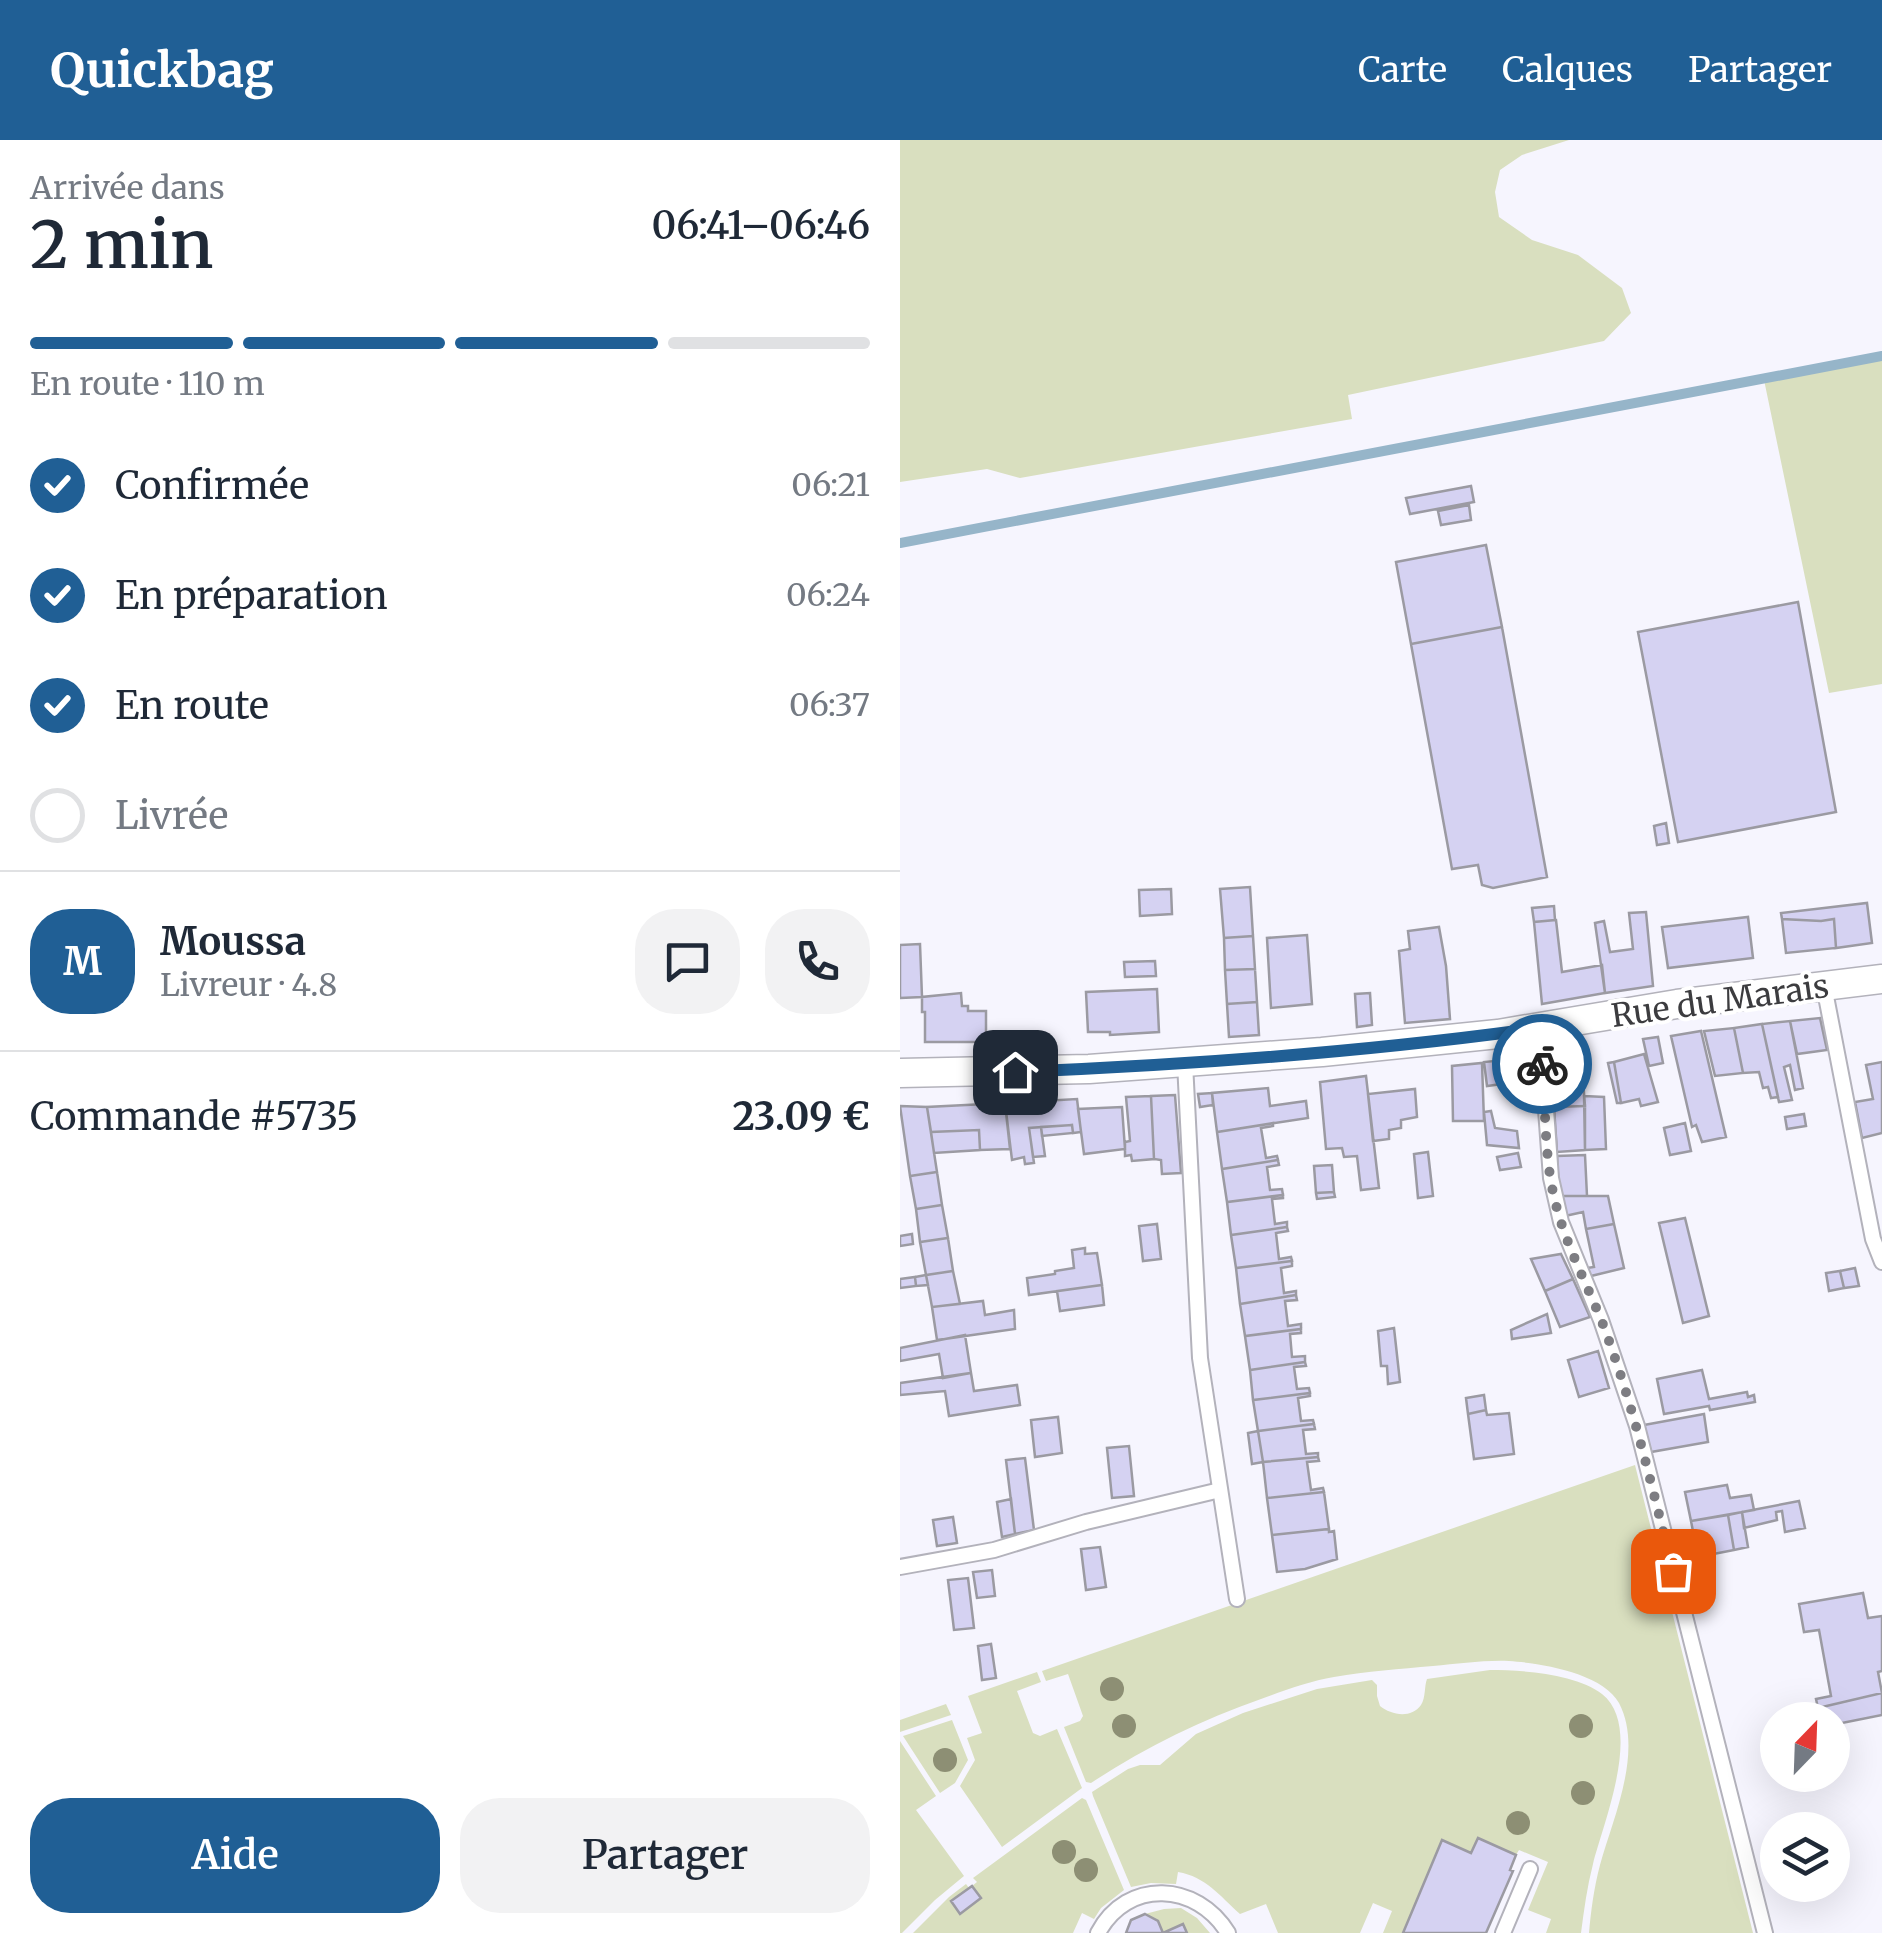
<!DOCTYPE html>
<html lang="fr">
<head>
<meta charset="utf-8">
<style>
  body { margin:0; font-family:Merriweather,serif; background:#f2f2f3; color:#1f2937; height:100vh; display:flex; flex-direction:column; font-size:38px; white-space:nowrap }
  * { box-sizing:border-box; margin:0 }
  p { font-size:32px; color:#747a83 }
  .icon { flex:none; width:55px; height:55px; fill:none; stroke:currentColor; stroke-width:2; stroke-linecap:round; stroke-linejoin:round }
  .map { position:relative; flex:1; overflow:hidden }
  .panel { display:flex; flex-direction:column; background:#fff; width:900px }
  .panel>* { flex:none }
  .needle { width:65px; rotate:23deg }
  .controls { position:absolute; left:860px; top:1562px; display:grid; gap:20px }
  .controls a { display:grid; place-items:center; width:90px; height:90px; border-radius:50%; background:#fff; box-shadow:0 10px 40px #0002; font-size:50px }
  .pin { position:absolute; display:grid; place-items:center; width:85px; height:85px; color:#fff; margin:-42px; border-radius:20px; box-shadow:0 5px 15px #0006 }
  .courier { position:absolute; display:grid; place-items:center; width:100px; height:100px; margin:-50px; border:8px solid #205f95; border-radius:50%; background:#fff; color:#222; box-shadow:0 2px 12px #0007 }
  .head em { font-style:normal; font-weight:600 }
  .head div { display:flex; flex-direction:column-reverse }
  .head { display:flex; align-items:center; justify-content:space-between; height:170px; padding:0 30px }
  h1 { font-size:65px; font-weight:600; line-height:75px }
  .bar { display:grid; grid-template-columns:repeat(4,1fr); gap:15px 10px; align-content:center; height:120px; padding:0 30px }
  .bar i { height:12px; border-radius:8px; background:#e0e1e3 }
  .bar .on { background:#205f95 }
  .bar p { grid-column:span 4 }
  .line { display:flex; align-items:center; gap:25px; padding:0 30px; border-top:2px solid #e0e1e3 }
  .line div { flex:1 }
  .round { display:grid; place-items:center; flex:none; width:105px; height:105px; border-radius:40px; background:#f2f2f3 }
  ol { padding:0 30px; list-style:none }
  li { display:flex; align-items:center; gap:30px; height:110px }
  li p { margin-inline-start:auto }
  li .icon { padding:10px; border-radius:50%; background:#205f95; color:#fff; stroke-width:4 }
  li:last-child { color:#747a83 }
  li i { width:55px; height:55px; border:5px solid #e0e1e3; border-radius:50% }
  .button { display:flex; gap:20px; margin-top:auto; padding:20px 30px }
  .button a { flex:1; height:115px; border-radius:40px; background:#205f95; color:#fff; font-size:40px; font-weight:600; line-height:115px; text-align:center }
  .button a+a { background:#f2f2f3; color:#1f2937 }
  header { display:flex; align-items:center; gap:60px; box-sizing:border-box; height:140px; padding:0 50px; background:#205f95; color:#fff }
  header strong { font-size:48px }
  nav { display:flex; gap:55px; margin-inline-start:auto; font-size:35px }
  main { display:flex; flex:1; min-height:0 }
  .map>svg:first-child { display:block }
</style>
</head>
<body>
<header>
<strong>Quickbag</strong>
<nav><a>Carte</a><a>Calques</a><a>Partager</a></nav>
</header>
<main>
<section class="panel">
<div class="head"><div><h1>2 min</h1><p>Arrivée dans</p></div><em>06:41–06:46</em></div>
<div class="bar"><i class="on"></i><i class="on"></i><i class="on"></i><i></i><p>En route · 110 m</p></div>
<ol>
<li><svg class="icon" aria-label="check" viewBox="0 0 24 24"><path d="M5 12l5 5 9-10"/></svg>Confirmée<p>06:21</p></li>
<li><svg class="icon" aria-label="check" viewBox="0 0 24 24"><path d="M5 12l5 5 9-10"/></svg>En préparation<p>06:24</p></li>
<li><svg class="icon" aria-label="check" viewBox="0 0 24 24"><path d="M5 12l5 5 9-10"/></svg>En route<p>06:37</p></li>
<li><i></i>Livrée</li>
</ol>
<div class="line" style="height:180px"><b class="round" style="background:#205f95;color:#fff">M</b><div><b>Moussa</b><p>Livreur · 4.8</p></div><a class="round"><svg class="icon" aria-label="chat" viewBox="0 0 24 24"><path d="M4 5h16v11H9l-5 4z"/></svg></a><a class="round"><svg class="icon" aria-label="phone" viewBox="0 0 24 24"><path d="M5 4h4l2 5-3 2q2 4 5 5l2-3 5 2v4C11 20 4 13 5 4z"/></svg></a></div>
<div class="line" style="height:130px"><div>Commande #5735</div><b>23.09 €</b></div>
<div class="button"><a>Aide</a><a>Partager</a></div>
</section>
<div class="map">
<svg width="982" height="1793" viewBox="0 0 982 1793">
  <rect width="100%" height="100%" fill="#f6f5fe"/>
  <path fill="#d9dfbf" d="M 0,0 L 669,0 L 622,15 L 600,30 L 595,52 L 599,77 L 632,100 L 678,115 L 722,148 L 731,173 L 704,201 L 448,255 L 452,279 L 120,338 L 87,329 L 0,342 Z
    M 982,212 L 982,544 L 929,553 L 863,235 Z
    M 735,1325 L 853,1793 L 689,1793 C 691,1770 694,1748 700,1725 C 713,1678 744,1611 719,1563 C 703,1533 640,1523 609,1521 C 583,1520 558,1524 533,1526 C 500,1529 467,1531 434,1537 C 410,1541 385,1550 361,1559 C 301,1580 244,1608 191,1643 L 186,1642 L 164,1587 L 180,1581 L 183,1576 L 168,1534 L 146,1541 L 142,1531 Z
    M 590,1530 C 622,1530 677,1534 702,1554 C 744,1587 703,1683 693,1724 C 687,1747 684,1770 681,1793 L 646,1793 L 651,1779 L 628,1770 L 648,1722 L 619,1710 L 616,1715 L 578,1699 L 571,1713 L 542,1701 L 503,1793 L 483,1793 L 492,1771 L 473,1763 L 460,1793 L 378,1793 L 366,1764 L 340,1774 C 319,1755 306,1737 278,1732 L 276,1744 L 251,1743 L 231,1747 L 193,1656 L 192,1652 L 228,1629 L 240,1625 L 260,1625 L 296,1594 L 343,1573 L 417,1549 L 472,1540 L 477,1545 L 477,1556 L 480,1566 C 491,1575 511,1579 521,1565 C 526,1557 524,1547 527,1539 Z
    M 137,1532 L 141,1542 L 117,1551 L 133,1593 L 140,1596 L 157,1589 L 182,1648 L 102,1707 L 60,1646 L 75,1620 L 67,1598 L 82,1593 L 68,1556 Z
    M 46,1564 L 51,1575 L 0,1592 L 0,1580 Z
    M 52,1580 L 68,1620 L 55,1643 L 40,1653 L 3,1596 Z
    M 0,1601 L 36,1656 L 16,1670 L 64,1736 L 35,1760 L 2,1793 L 0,1793 Z
    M 182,1658 L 186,1660 L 224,1750 L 201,1768 L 194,1779 L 182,1773 L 173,1793 L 13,1793 L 49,1757 L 66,1744 L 69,1748 L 60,1773 L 81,1759 L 72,1746 L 77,1742 L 73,1738 Z
    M 281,1768 L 297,1778 L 310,1793 L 287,1793 L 283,1784 L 263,1793 L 258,1781 L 245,1774 L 264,1769 Z"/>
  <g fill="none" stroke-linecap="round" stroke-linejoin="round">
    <path stroke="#96b5c9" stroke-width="10" d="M 0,403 L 982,216"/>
  </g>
  <path fill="#d5d2f2" stroke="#9b9aa2" stroke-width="2.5" d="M 571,346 L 574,362 L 510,374 L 506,358 Z
    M 569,365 L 571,380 L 541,385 L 538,371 Z
    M 586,405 L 602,487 L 511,504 L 496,422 Z
    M 898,462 L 936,672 L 778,702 L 738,492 Z
    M 602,487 L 647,737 L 593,748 L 582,745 L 578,725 L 552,729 L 511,504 Z
    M 766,683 L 769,703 L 757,705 L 754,686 Z
    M 350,747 L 353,796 L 324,798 L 320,749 Z
    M 271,749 L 272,774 L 240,776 L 239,750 Z
    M 967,763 L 972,803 L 936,808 L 934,779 L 921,781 L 882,779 L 881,773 Z
    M 654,766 L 655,780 L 634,782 L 632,768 Z
    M 746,772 L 753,846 L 705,853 L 695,783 L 704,781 L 710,812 L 733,809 L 729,773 Z
    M 848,777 L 853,818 L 768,828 L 762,787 Z
    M 882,779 L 921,781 L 934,779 L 936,808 L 886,813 Z
    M 656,780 L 662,832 L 702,825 L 705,853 L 642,864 L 634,782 Z
    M 539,787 L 546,826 L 550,879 L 505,883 L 499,811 L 510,809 L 508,791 Z
    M 407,795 L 412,864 L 371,868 L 367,798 Z
    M 353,796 L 355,829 L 325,830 L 324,798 Z
    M 20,804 L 22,857 L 0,858 L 0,805 Z
    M 255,821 L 256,836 L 225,837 L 224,822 Z
    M 355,829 L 357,862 L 327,864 L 325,830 Z
    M 257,849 L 259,892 L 210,895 L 210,892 L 188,892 L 186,852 Z
    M 61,853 L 62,866 L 68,866 L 68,871 L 86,871 L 86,902 L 25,902 L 25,872 L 22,872 L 22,857 Z
    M 470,853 L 472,885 L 457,887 L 455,854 Z
    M 357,862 L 359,895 L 329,897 L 327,864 Z
    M 920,878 L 927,910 L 897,914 L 890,881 Z
    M 890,881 L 903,948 L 895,950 L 890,925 L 884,927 L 892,960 L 879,962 L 862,884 Z
    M 862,884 L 878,957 L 871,958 L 868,947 L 863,948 L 859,932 L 843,933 L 834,888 Z
    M 834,888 L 843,933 L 815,936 L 804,891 Z
    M 801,891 L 826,997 L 802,1002 L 796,985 L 792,987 L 771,896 Z
    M 758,897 L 763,923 L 749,926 L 743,899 Z
    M 681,914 L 685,966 L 654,967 L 650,923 L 656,915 Z
    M 744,914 L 758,962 L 741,966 L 739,959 L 721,963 L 714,922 Z
    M 614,919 L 617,942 L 587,946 L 584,922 Z
    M 714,922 L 721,963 L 717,963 L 708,923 Z
    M 982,922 L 982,993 L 962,998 L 955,962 L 973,959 L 966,925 Z
    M 582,923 L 584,981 L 553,981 L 552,926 Z
    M 466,936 L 479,1048 L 461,1050 L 457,1016 L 444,1017 L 442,1008 L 426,1009 L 420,942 Z
    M 368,948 L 370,966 L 406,961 L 408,978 L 317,992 L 312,953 Z
    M 515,949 L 517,977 L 501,980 L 501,988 L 489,990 L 489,999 L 473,1001 L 468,954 Z
    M 312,953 L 313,965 L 300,967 L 298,954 Z
    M 275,955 L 281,1033 L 262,1034 L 261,1020 L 254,1019 L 251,956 Z
    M 251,956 L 254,1019 L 232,1021 L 231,1015 L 225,1016 L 225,1002 L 230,1001 L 226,957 Z
    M 684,956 L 704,957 L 706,1009 L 685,1010 Z
    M 177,959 L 181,992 L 173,993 L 172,985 L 129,988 L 134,1023 L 125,1024 L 124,1017 L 112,1020 L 105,963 Z
    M 105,963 L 110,1009 L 80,1010 L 79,990 L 31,992 L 27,967 Z
    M 0,966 L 27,967 L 37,1032 L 10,1036 Z
    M 685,966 L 685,1010 L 657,1012 L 654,967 Z
    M 222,967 L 225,1009 L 184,1014 L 178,969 Z
    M 591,971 L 595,988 L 617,991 L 619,1008 L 587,1005 L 584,972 Z
    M 904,974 L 906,986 L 887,989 L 885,977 Z
    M 373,983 L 373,986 L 361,988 L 366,1018 L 377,1016 L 378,1020 L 322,1029 L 317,992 Z
    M 785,983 L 791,1011 L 770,1015 L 764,988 Z
    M 172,985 L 173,993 L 142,996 L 141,987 Z
    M 141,987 L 145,1016 L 133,1017 L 129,988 Z
    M 79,990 L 80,1010 L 34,1013 L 31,992 Z
    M 528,1012 L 533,1056 L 518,1058 L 514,1014 Z
    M 618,1013 L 621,1027 L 600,1030 L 597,1017 Z
    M 685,1015 L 687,1056 L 659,1056 L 657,1016 Z
    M 378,1020 L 379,1025 L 367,1027 L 370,1050 L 382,1049 L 383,1055 L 327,1062 L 322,1029 Z
    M 432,1025 L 434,1052 L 416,1053 L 414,1026 Z
    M 37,1032 L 42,1065 L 16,1069 L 10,1036 Z
    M 434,1052 L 435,1057 L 417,1059 L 416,1053 Z
    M 383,1055 L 383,1058 L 372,1059 L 375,1084 L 387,1082 L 387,1087 L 331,1095 L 327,1062 Z
    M 659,1056 L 708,1056 L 714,1084 L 686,1089 L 683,1072 L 665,1076 Z
    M 42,1065 L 48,1098 L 20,1102 L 16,1069 Z
    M 785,1078 L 809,1176 L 783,1183 L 759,1083 Z
    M 257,1084 L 261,1119 L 243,1121 L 239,1086 Z
    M 714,1084 L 724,1128 L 691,1136 L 687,1128 L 694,1127 L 686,1089 Z
    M 387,1087 L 388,1091 L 376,1093 L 379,1119 L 391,1117 L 392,1121 L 336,1128 L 331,1095 Z
    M 12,1094 L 13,1104 L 0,1106 L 0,1096 Z
    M 48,1098 L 53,1131 L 26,1135 L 20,1102 Z
    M 185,1108 L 185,1114 L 197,1113 L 202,1145 L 129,1155 L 127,1138 L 155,1134 L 155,1131 L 174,1128 L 172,1110 Z
    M 661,1114 L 673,1139 L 645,1151 L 631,1119 Z
    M 392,1121 L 392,1126 L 381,1128 L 384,1153 L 396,1151 L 396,1155 L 340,1164 L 336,1128 Z
    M 955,1128 L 959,1146 L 944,1148 L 940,1131 Z
    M 53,1131 L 60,1164 L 32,1167 L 26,1135 Z
    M 940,1131 L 944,1148 L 929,1151 L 926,1133 Z
    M 26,1135 L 28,1145 L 16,1146 L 15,1137 Z
    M 15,1137 L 16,1146 L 0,1148 L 0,1139 Z
    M 673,1139 L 690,1177 L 660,1187 L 645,1151 Z
    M 202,1145 L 204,1165 L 160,1171 L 157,1151 Z
    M 396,1155 L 397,1160 L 385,1161 L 388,1186 L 401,1184 L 401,1189 L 345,1196 L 340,1164 Z
    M 83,1161 L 85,1175 L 114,1170 L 115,1189 L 37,1200 L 32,1167 Z
    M 647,1174 L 651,1193 L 612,1199 L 611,1190 Z
    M 494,1188 L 500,1242 L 488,1244 L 487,1226 L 481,1226 L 478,1191 Z
    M 401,1189 L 401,1193 L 390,1194 L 392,1217 L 405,1216 L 405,1222 L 350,1230 L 345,1196 Z
    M 65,1195 L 71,1233 L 43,1238 L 39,1214 L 0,1221 L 0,1208 Z
    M 698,1211 L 709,1248 L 679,1257 L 668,1220 Z
    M 405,1222 L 406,1226 L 394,1227 L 397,1249 L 409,1248 L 410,1253 L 353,1260 L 350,1230 Z
    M 802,1230 L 809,1259 L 847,1252 L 848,1257 L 854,1255 L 855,1262 L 810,1270 L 809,1266 L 764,1274 L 757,1239 Z
    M 71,1233 L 74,1251 L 117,1245 L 120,1265 L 49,1276 L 45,1251 L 0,1255 L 0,1243 Z
    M 410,1253 L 410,1256 L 398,1258 L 401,1281 L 413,1280 L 414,1284 L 358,1291 L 353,1260 Z
    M 584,1255 L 586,1270 L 568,1274 L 566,1258 Z
    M 586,1270 L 587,1275 L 609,1273 L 614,1314 L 574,1319 L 568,1274 Z
    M 804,1274 L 808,1302 L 751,1312 L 744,1285 Z
    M 158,1277 L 162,1313 L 135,1317 L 131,1280 Z
    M 414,1284 L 415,1289 L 403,1290 L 406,1314 L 418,1313 L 418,1317 L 363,1322 L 358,1291 Z
    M 358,1291 L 363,1322 L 352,1324 L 348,1293 Z
    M 229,1306 L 234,1356 L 212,1358 L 207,1308 Z
    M 418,1317 L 419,1321 L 407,1322 L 411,1350 L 423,1348 L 424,1352 L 367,1358 L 363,1322 Z
    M 125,1318 L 134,1390 L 115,1394 L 106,1320 Z
    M 827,1345 L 830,1358 L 851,1355 L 854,1370 L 791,1381 L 785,1352 Z
    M 424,1352 L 429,1389 L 372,1395 L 367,1358 Z
    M 111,1359 L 115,1394 L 102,1397 L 97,1362 Z
    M 899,1361 L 905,1388 L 885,1392 L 882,1371 L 876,1372 L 877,1380 L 844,1388 L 842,1372 Z
    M 842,1372 L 848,1407 L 834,1410 L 828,1375 Z
    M 828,1375 L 834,1410 L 798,1417 L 791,1381 Z
    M 53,1377 L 57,1403 L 37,1406 L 33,1380 Z
    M 429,1389 L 429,1392 L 434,1391 L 437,1419 L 405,1429 L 377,1432 L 372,1395 Z
    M 200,1407 L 206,1447 L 186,1450 L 181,1409 Z
    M 92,1430 L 95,1456 L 77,1458 L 73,1432 Z
    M 68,1438 L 74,1488 L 54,1490 L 48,1440 Z
    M 963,1453 L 968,1478 L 982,1476 L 982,1531 L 978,1532 L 982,1553 L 918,1568 L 916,1559 L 931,1556 L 919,1490 L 904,1492 L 899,1464 Z
    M 91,1504 L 96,1538 L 82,1540 L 78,1506 Z
    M 982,1553 L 982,1575 L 932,1585 L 932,1580 L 920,1580 L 918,1568 Z
    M 578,1698 L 616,1715 L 610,1730 L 613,1731 L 586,1793 L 503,1793 L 542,1700 L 571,1713 Z
    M 72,1746 L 81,1758 L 60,1774 L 51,1761 Z
    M 245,1774 L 258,1781 L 263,1793 L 283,1784 L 287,1793 L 226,1793 L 231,1780 Z"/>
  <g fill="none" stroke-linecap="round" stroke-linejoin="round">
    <defs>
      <path id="lane" d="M 924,846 L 973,1099 L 982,1122
        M 640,888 L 651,1038 L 661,1082 L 701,1180 L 737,1286 L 865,1793
        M 285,923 L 300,1218 L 337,1459
        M 0,1427 L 94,1410 L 186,1382 L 320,1350
        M 198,1793 C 227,1738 297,1742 328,1793
        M 603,1793 L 630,1729"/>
      <path id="street" d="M 0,933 L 189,929 L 422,912 L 598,894 L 777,864 L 982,839"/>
    </defs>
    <use href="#lane" stroke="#b3b2bb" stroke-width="18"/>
    <use href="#street" stroke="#b3b2bb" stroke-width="31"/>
    <use href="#lane" stroke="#fff" stroke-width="14"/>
    <use href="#street" stroke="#fff" stroke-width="28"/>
  </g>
  <g fill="#8d8f74">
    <circle cx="212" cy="1549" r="12"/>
    <circle cx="224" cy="1586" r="12"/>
    <circle cx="681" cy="1586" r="12"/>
    <circle cx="45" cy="1620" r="12"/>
    <circle cx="683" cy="1653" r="12"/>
    <circle cx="618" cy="1683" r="12"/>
    <circle cx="164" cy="1712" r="12"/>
    <circle cx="186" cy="1730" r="12"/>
  </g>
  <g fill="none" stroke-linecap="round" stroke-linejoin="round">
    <path stroke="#7d7d82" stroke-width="10" stroke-dasharray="0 18" d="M 642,924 C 646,969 644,1017 655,1061 C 665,1103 686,1142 702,1182 C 733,1263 752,1347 773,1431"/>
    <path stroke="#205f95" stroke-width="12" d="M 115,932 C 290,925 466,912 640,888 L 642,924"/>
  </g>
  <g text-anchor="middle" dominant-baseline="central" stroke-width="8" stroke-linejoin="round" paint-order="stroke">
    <g font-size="32" fill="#3c3c3f" stroke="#fff">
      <text transform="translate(820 861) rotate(-8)">Rue du Marais</text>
    </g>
  </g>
</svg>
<div class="controls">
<a><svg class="needle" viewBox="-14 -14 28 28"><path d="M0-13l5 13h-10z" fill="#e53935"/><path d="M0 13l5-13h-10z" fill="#747a83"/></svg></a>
<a><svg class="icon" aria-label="layers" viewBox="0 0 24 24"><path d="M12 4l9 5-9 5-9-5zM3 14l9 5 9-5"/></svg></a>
</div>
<div class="pin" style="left:773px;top:1431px;background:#ea580c"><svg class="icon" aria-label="bag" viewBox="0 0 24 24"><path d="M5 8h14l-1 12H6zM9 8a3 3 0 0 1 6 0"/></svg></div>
<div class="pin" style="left:115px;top:932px;background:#1f2937"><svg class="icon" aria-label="home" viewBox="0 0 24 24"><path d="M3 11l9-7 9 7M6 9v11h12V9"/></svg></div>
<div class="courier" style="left:642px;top:924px"><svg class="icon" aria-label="bike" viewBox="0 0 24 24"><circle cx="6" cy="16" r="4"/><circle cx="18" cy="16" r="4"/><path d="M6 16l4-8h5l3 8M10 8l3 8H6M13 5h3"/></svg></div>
</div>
</main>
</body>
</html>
